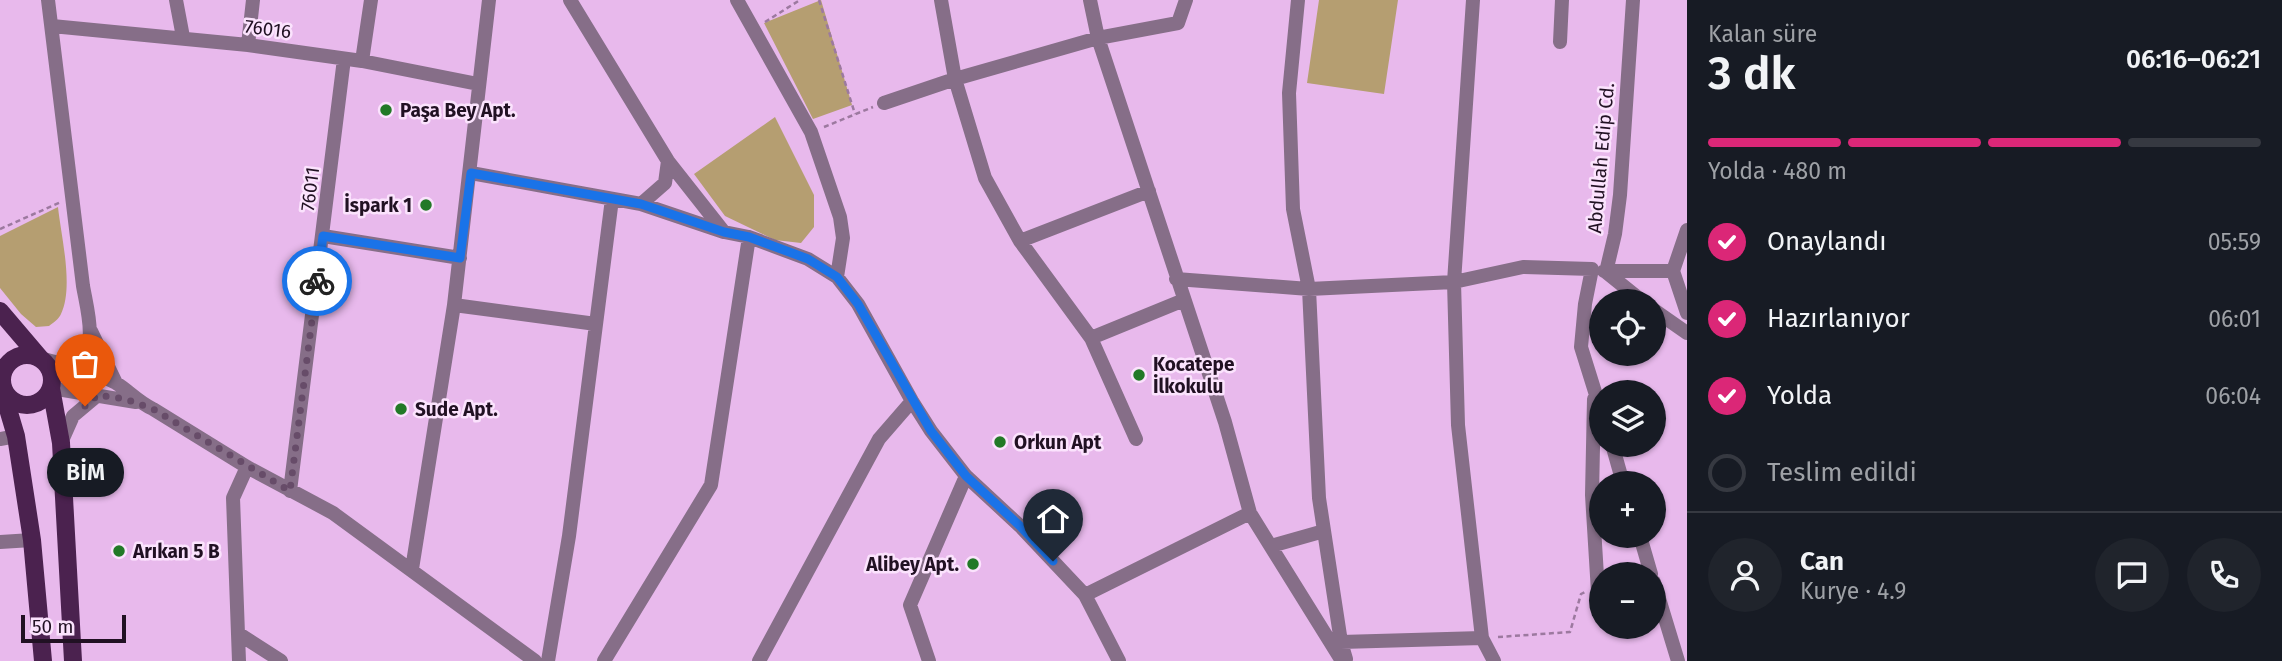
<!DOCTYPE html>
<html lang="tr">
<head>
<meta charset="utf-8">
<style>
  body { margin:0; font-family:"Fira Sans",sans-serif; background:#20242c; color:#f1f3f6; height:100vh; display:flex; flex-direction:column; font-size:26px; white-space:nowrap }
  * { box-sizing:border-box; margin:0 }
  p { font-size:23px; color:#9ea1a6 }
  .icon { flex:none; width:38px; height:38px; fill:none; stroke:currentColor; stroke-width:2; stroke-linecap:round; stroke-linejoin:round }
  .map { position:relative; flex:1; overflow:hidden }
  .drawer { display:flex; flex-direction:column; background:#171b24; width:595px }
  .drawer>* { flex:none }
  .controls { position:absolute; left:1589px; top:289px; display:grid; gap:14px }
  .controls a { display:grid; place-items:center; width:77px; height:77px; border-radius:50%; background:#171b24; box-shadow:0 2px 5px #0004; font-size:35px }
  .scale { position:absolute; left:21px; bottom:18px; width:105px; box-sizing:border-box; padding-left:7px; border:4px solid #211123; border-top:0; font-size:19px; line-height:24px; white-space:nowrap; color:#211123; -webkit-text-stroke:5px #fbe3fd; paint-order:stroke }
  .pin { position:absolute; display:grid; place-items:center; width:60px; height:60px; color:#fff; margin:-72px -30px; border-radius:50% 50% 50% 0; rotate:-45deg; box-shadow:0 0 7px #0007 }
  .pin .icon { rotate:45deg }
  .courier { position:absolute; display:grid; place-items:center; width:70px; height:70px; margin:-35px; border:5px solid #1a73e8; border-radius:50%; background:#fff; color:#222; box-shadow:0 2px 9px #0007 }
  .bubble { position:absolute; height:49px; border-radius:24px; background:#171b24; box-shadow:0 2px 5px #0004; font-size:23px; font-weight:600; line-height:49px; text-align:center }
  .overview em { font-style:normal; font-weight:600 }
  .overview div { display:flex; flex-direction:column-reverse }
  .overview { display:flex; align-items:center; justify-content:space-between; height:119px; padding:0 21px }
  h1 { font-size:46px; font-weight:600; line-height:52px }
  .bar { display:grid; grid-template-columns:repeat(4,1fr); gap:10px 7px; align-content:center; height:84px; padding:0 21px }
  .bar i { height:9px; border-radius:5px; background:#363941 }
  .bar .on { background:#db2777 }
  .bar p { grid-column:span 4 }
  .line { display:flex; align-items:center; gap:18px; padding:0 21px; border-top:2px solid #363941 }
  .line div { flex:1 }
  .round { display:grid; place-items:center; flex:none; width:74px; height:74px; border-radius:37px; background:#20242c }
  ol { padding:0 21px; list-style:none }
  li { display:flex; align-items:center; gap:21px; height:77px }
  li p { margin-inline-start:auto }
  li .icon { padding:7px; border-radius:50%; background:#db2777; color:#fff; stroke-width:4 }
  li:last-child { color:#9ea1a6 }
  li i { width:38px; height:38px; border:4px solid #363941; border-radius:50% }
  main { display:flex; flex:1; min-height:0 }
  .map>svg:first-child { display:block }
</style>
</head>
<body>
<main>
<div class="map">
<svg width="1687" height="661" viewBox="0 0 1687 661">
  <rect width="100%" height="100%" fill="#e8b9ec"/>
  <path fill="#b59e71" d="M 821,0 L 852,105 L 813,119 L 764,23 Z
    M 1319,0 L 1398,0 L 1384,94 L 1307,83 Z
    M 775,117 L 814,195 L 814,227 L 801,243 L 775,240 L 725,216 L 694,174 Z
    M 58,207 C 61,236 74,287 61,314 C 59,319 53,323 49,326 L 36,327 L 21,314 L 0,288 L 0,236 Z"/>
  <g fill="none" stroke-linecap="round" stroke-linejoin="round">
    <path stroke="#9c799f" stroke-width="2.5" stroke-dasharray="5 3.5" stroke-linecap="butt" d="M 819,0 L 855,114
      M 765,22 L 800,0
      M 824,127 L 873,107
      M 0,229 L 61,202
      M 1498,637 L 1570,632 L 1581,594 L 1585,592"/>
    <path stroke="#866e88" stroke-width="14" d="M 48,0 L 83,286 C 88,314 98,344 77,368
      M 176,0 L 183,37
      M 570,0 L 668,161 L 724,232 L 749,237 L 808,259 L 837,277 L 858,304 L 912,401 L 931,431 L 966,476 L 1020,526 L 1085,595 L 1119,661
      M 737,0 L 811,132 L 840,217 L 843,238 L 837,277
      M 941,0 L 955,79 L 1098,38 L 1178,23 L 1186,0
      M 1090,0 L 1098,38 L 1225,422 L 1250,513 L 1342,661
      M 1298,0 L 1289,93 L 1293,209 L 1309,289 L 1319,498 L 1341,642 L 1346,659
      M 1473,0 L 1454,282 L 1458,425 L 1482,638 L 1494,661
      M 1633,0 L 1620,195 L 1615,234 L 1606,272 L 1642,301
      M 52,26 L 248,45 L 362,61 L 478,84
      M 1560,42 L 1562,0
      M 248,45 L 253,0
      M 362,61 L 371,0
      M 884,103 L 955,79 L 985,178 L 1020,241 L 1091,338 L 1136,439
      M 471,173 L 641,204 L 724,232
      M 641,204 L 665,183 L 668,161
      M 323,236 L 460,258
      M 1020,241 L 1149,191
      M 1604,271 L 1673,271 L 1687,230
      M 1673,271 L 1687,313
      M 1176,279 L 1309,289 L 1454,282 L 1523,267 L 1592,269 L 1585,304 L 1581,347 L 1601,411
      M 454,305 L 596,324
      M 1654,310 L 1687,333
      M 91,331 L 116,383
      M 1091,338 L 1184,300
      M 40,358 C 65,365 93,370 116,383 C 129,391 138,402 153,409 L 247,467 L 333,513 L 535,661
      M 51,388 L 136,402
      M 1594,399 L 1592,495 L 1598,592 L 1601,596
      M 0,439 L 16,436
      M 61,443 L 73,416 L 98,395
      M 1612,444 L 1623,483
      M 290,491 L 344,59
      M 1640,536 L 1651,574
      M 0,542 L 32,540
      M 1271,546 L 1324,531
      M 412,569 L 454,305 L 489,0
      M 1654,582 L 1678,661
      M 1085,595 L 1250,513
      M 239,634 L 281,661
      M 1341,642 L 1482,638
      M 239,661 L 233,498 L 247,467
      M 548,661 L 569,536 L 612,199
      M 604,661 L 711,485 L 749,237
      M 759,661 L 879,439 L 912,401
      M 929,661 L 910,605 L 966,476"/>
    <path stroke="#4b224f" stroke-width="18" d="M 0,311 L 40,358
      M2 380a25 25 0 1 1 50 0a25 25 0 1 1-50 0Z
      M 0,382 L 16,436 L 32,540 L 43,661
      M 51,388 L 61,443 L 73,661"/>
  </g>
  <g fill="none" stroke-linecap="round" stroke-linejoin="round">
    <path stroke="#674c69" stroke-width="7" stroke-dasharray="0 12.6" d="M 85,406 L 98,395 L 125,399 L 153,409 L 290,491 L 317,281"/>
    <path stroke="#1a73e8" stroke-width="9" d="M 317,281 L 323,236 L 460,258 L 471,173 L 641,204 L 724,232 L 749,237 L 808,259 L 837,277 L 858,304 L 931,431 L 966,476 L 1020,526 L 1053,561"/>
  </g>
  <g fill="#227927" stroke="#fbe3fd" stroke-width="2.5">
    <circle cx="386" cy="110" r="7"/>
    <circle cx="426" cy="205" r="7"/>
    <circle cx="1139" cy="375" r="7"/>
    <circle cx="401" cy="409" r="7"/>
    <circle cx="1000" cy="442" r="7"/>
    <circle cx="119" cy="551" r="7"/>
    <circle cx="973" cy="564" r="7"/>
  </g>
  <g text-anchor="middle" dominant-baseline="central" stroke-width="5" stroke-linejoin="round" paint-order="stroke">
    <g font-size="19" fill="#211123" stroke="#fbe3fd">
      <text transform="translate(268 29) rotate(7)">76016</text>
      <text transform="translate(1601 158) rotate(-85)">Abdullah Edip Cd.</text>
      <text transform="translate(310 189) rotate(-83)">76011</text>
    </g>
    <g font-size="19" font-weight="bold" fill="#211123" stroke="#fbe3fd" text-anchor="start">
      <text x="400" y="110">Paşa Bey Apt.</text>
      <text x="412" y="205" text-anchor="end">İspark 1</text>
      <text x="1153" y="364">Kocatepe<tspan x="1153" dy="22">İlkokulu</tspan></text>
      <text x="415" y="409">Sude Apt.</text>
      <text x="1014" y="442">Orkun Apt</text>
      <text x="133" y="551">Arıkan 5 B</text>
      <text x="959" y="564" text-anchor="end">Alibey Apt.</text>
    </g>
  </g>
</svg>
<div class="controls">
<a><svg class="icon" aria-label="locate" viewBox="0 0 24 24"><circle cx="12" cy="12" r="6"/><path d="M12 2v4M12 18v4M2 12h4M18 12h4"/></svg></a>
<a><svg class="icon" aria-label="layers" viewBox="0 0 24 24"><path d="M12 4l9 5-9 5-9-5zM3 14l9 5 9-5"/></svg></a>
<a>+</a>
<a>−</a>
</div>
<div class="scale">50 m</div>
<div class="pin" style="left:85px;top:406px;background:#ea580c"><svg class="icon" aria-label="bag" viewBox="0 0 24 24"><path d="M5 8h14l-1 12H6zM9 8a3 3 0 0 1 6 0"/></svg></div>
<div class="pin" style="left:1053px;top:561px;background:#1f2937"><svg class="icon" aria-label="home" viewBox="0 0 24 24"><path d="M3 11l9-7 9 7M6 9v11h12V9"/></svg></div>
<div class="courier" style="left:317px;top:281px"><svg class="icon" aria-label="bike" viewBox="0 0 24 24"><circle cx="6" cy="16" r="4"/><circle cx="18" cy="16" r="4"/><path d="M6 16l4-8h5l3 8M10 8l3 8H6M13 5h3"/></svg></div>
<div class="bubble" style="left:47px;top:448px;width:77px">BİM</div>
</div>
<section class="drawer">
<div class="overview"><div><h1>3 dk</h1><p>Kalan süre</p></div><em>06:16–06:21</em></div>
<div class="bar"><i class="on"></i><i class="on"></i><i class="on"></i><i></i><p>Yolda · 480 m</p></div>
<ol>
<li><svg class="icon" aria-label="check" viewBox="0 0 24 24"><path d="M5 12l5 5 9-10"/></svg>Onaylandı<p>05:59</p></li>
<li><svg class="icon" aria-label="check" viewBox="0 0 24 24"><path d="M5 12l5 5 9-10"/></svg>Hazırlanıyor<p>06:01</p></li>
<li><svg class="icon" aria-label="check" viewBox="0 0 24 24"><path d="M5 12l5 5 9-10"/></svg>Yolda<p>06:04</p></li>
<li><i></i>Teslim edildi</li>
</ol>
<div class="line" style="height:126px"><a class="round"><svg class="icon" aria-label="person" viewBox="0 0 24 24"><circle cx="12" cy="8" r="4"/><path d="M4 21q1-7 8-7t8 7"/></svg></a><div><b>Can</b><p>Kurye · 4.9</p></div><a class="round"><svg class="icon" aria-label="chat" viewBox="0 0 24 24"><path d="M4 5h16v11H9l-5 4z"/></svg></a><a class="round"><svg class="icon" aria-label="phone" viewBox="0 0 24 24"><path d="M5 4h4l2 5-3 2q2 4 5 5l2-3 5 2v4C11 20 4 13 5 4z"/></svg></a></div>
</section>
</main>
</body>
</html>
